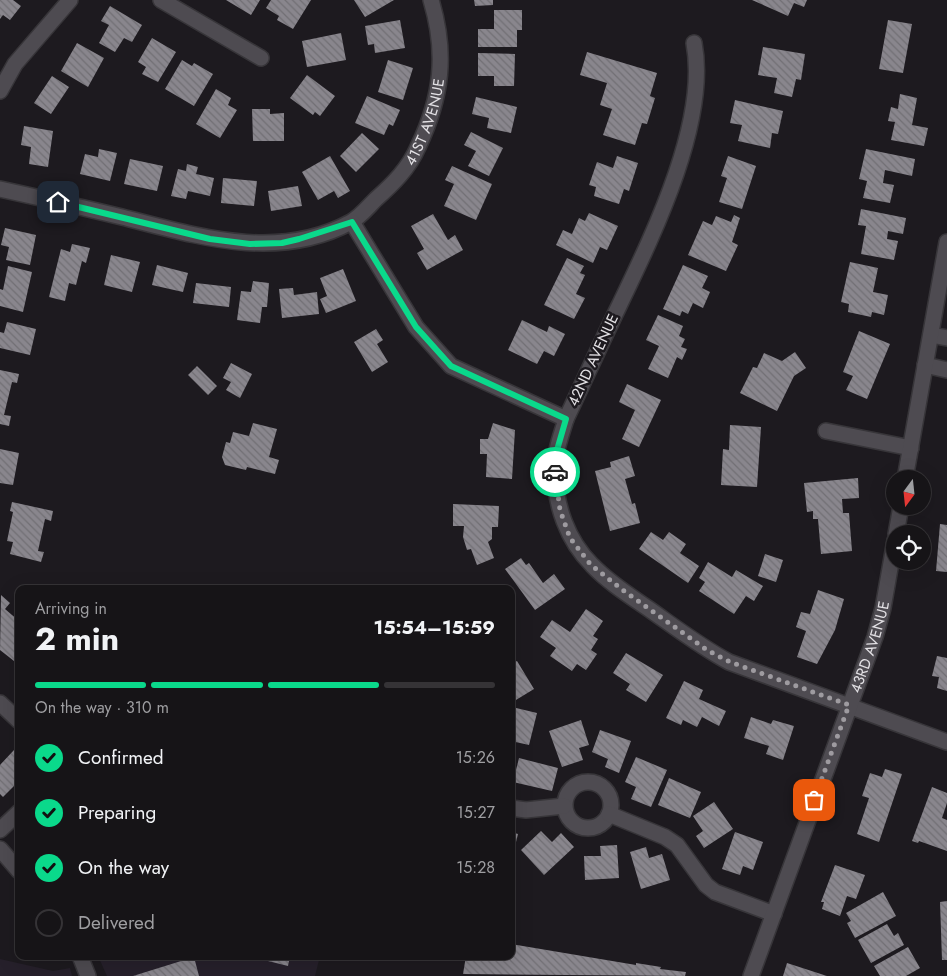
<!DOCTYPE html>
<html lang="en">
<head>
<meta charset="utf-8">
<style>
  body { margin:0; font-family:Jost,sans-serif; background:#1f1d20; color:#f1f3f6; height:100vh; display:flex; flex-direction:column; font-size:19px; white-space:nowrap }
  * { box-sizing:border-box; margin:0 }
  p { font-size:16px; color:#9e9ea1 }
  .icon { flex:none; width:28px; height:28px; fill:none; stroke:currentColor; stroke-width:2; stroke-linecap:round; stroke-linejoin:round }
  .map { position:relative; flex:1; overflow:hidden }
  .drawer { position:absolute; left:15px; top:585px; width:500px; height:375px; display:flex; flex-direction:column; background:#161417; border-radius:10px; box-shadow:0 5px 20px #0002,0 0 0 1px #353336 }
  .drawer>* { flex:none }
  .needle { width:32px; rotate:195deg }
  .buttons { position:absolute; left:886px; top:470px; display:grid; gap:10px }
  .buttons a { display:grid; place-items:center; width:45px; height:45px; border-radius:50%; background:#161417; box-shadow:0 5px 20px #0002,0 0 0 1px #353336; font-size:25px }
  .pin { position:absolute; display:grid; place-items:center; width:42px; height:42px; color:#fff; margin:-21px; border-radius:10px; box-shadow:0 2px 8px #0006 }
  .courier { position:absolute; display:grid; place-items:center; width:50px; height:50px; margin:-25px; border:4px solid #0ad98b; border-radius:50%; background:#fff; color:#222; box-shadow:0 1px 6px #0007 }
  .summary em { font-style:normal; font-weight:700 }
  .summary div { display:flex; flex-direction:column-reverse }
  .summary { display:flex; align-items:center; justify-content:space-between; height:85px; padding:0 20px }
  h1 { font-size:32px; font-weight:700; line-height:38px }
  .bar { display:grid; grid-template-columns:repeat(4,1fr); gap:8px 5px; align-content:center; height:60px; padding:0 20px }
  .bar i { height:6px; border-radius:4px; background:#353336 }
  .bar .active { background:#0ad98b }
  .bar p { grid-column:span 4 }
  ol { padding:0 20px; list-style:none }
  li { display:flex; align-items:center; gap:15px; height:55px }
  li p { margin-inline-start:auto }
  li .icon { padding:5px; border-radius:50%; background:#0ad98b; color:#111; stroke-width:4 }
  li:last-child { color:#9e9ea1 }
  li i { width:28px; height:28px; border:2px solid #353336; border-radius:50% }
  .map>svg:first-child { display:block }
</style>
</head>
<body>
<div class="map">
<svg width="947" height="976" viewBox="0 0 947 976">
  <defs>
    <pattern id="building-back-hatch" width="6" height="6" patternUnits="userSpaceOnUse" patternTransform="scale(1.25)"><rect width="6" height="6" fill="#89868d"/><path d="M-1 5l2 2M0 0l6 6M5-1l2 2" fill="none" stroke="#716f74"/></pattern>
  </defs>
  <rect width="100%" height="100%" fill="#1d1a1f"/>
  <path fill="#26202b" d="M 98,956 L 320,956 L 315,976 L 107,976 Z
    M 0,959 L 53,971 L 70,968 L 72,976 L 0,976 Z"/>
  <path fill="url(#building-back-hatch)" d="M 0,0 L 13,0 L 21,6 L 10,20 L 3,15 L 0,19 Z
    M 226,0 L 260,0 L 251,15 Z
    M 271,0 L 311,0 L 293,29 L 277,20 L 279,16 L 266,8 Z
    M 354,0 L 394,0 L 365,17 Z
    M 474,0 L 493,0 L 493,5 L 475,6 Z
    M 752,0 L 807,0 L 804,7 L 794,3 L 788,16 Z
    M 110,6 L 142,25 L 132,42 L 124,38 L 115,52 L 99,43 L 109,25 L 101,21 Z
    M 494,10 L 522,10 L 522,30 L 517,30 L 517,47 L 478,47 L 478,29 L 494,29 Z
    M 400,20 L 405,48 L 375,53 L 374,44 L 368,45 L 365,26 Z
    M 888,20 L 912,24 L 903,73 L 879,69 Z
    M 341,33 L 346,60 L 307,67 L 302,41 Z
    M 152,38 L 176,52 L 158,82 L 142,74 L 146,67 L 138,62 Z
    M 77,43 L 104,58 L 88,87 L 61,71 Z
    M 763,47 L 805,54 L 801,80 L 796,79 L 792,97 L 774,93 L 777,78 L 758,75 Z
    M 587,52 L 657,73 L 650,96 L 655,98 L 647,124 L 642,123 L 635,145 L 603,135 L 612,109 L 600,105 L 607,83 L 580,75 Z
    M 478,53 L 515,54 L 514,86 L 494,86 L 494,76 L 478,76 Z
    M 182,60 L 192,66 L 194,63 L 213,74 L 194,106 L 165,89 Z
    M 388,60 L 413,68 L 403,100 L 378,92 Z
    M 307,75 L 335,96 L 320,116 L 315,112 L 313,115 L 290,98 Z
    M 52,76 L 69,87 L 51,114 L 34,103 Z
    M 216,89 L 231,98 L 228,105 L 237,110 L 220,138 L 196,124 Z
    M 900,94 L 917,98 L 912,125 L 928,128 L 924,146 L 891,140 L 895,122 L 888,121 L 891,107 L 898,109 Z
    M 367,96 L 400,110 L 393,126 L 389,124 L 384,135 L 355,123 Z
    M 476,97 L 517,107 L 511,133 L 487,128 L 489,118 L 472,114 Z
    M 735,100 L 783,111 L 778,134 L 772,133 L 770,148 L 738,141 L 742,125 L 730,123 Z
    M 252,109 L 270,109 L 270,114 L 284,113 L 284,141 L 253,141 Z
    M 24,126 L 53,131 L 48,167 L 29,164 L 31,147 L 21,145 Z
    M 471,132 L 503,148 L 489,176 L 468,166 L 476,151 L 464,145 Z
    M 362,133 L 379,149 L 356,172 L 340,156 Z
    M 99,149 L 117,153 L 110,181 L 80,174 L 85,154 L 98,157 Z
    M 866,149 L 915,159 L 912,176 L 885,170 L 883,183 L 894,185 L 890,203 L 863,198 L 867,181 L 859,179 Z
    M 330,156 L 350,191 L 338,198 L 334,191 L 318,200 L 302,172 Z
    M 617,156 L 638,163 L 629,191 L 624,189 L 619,204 L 594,196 L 596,187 L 589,185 L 597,162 L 613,168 Z
    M 728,156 L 756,166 L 742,209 L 719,202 L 727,178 L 721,176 Z
    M 130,159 L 163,166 L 157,191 L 124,184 Z
    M 187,164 L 198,167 L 196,174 L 214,178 L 210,196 L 188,191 L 186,199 L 171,196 L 178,169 L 186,171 Z
    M 452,166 L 492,184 L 476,220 L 444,206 L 454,184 L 445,180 Z
    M 223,178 L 257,181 L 254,206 L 221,203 Z
    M 298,186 L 302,206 L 271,211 L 268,191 Z
    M 861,209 L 906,218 L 903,234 L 888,231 L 887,239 L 898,241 L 894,260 L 861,254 L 866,226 L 858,225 Z
    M 589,213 L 618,226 L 607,250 L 600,247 L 593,263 L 556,245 L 563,230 L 572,234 L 579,218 L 585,221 Z
    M 433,214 L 448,240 L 455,235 L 463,250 L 427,270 L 417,253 L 424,249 L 411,226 Z
    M 734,215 L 740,218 L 732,242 L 738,245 L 726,271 L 688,255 L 703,221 L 712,225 L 716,216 L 731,222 Z
    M 5,228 L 36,235 L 30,265 L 6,260 L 9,247 L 1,245 Z
    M 72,244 L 90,248 L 86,263 L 82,261 L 76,285 L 69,283 L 65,301 L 49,297 L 61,249 L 70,252 Z
    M 111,255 L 140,262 L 132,292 L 104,285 Z
    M 567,258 L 584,266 L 580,273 L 585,275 L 576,294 L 585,298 L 574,319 L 544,305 Z
    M 850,262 L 878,268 L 873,292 L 888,295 L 884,315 L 872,312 L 871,317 L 848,312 L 849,304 L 841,302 Z
    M 157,265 L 188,273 L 183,292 L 152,285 Z
    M 683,265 L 708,276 L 702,288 L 710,292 L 703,308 L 693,303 L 688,314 L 682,311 L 680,316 L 663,309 Z
    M 8,266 L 32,272 L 23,312 L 0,306 L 0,289 L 3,290 Z
    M 343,269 L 356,301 L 326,313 L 320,299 L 327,296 L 320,278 Z
    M 253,281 L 269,283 L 267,307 L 262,307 L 260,323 L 237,320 L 241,291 L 251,292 Z
    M 196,283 L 231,287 L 229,307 L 193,303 Z
    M 293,288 L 294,295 L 317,292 L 319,314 L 282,318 L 279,289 Z
    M 658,315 L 683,326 L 679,336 L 685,339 L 681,347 L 687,349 L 682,360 L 677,357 L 668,378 L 648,369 L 659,346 L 646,340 Z
    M 522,320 L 547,332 L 549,326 L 565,334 L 554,356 L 544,351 L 537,364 L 508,350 Z
    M 7,322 L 36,329 L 30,355 L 0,348 L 0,332 L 4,333 Z
    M 376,329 L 383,340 L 377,344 L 388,362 L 372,372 L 354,342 Z
    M 859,331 L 890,344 L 867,399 L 846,390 L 853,376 L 843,372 Z
    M 795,352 L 806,368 L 794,376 L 777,411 L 740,393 L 753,367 L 757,368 L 764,353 L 782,361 Z
    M 231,363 L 252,374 L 240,398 L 226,390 L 231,382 L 223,378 Z
    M 197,366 L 217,386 L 208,395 L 188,375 Z
    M 0,370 L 19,374 L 17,383 L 12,382 L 4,415 L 11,416 L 9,426 L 0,424 Z
    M 627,384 L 661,400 L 639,447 L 622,439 L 635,410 L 619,402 Z
    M 253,423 L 277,429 L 269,457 L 279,460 L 275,474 L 247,467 L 246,470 L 225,465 L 222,457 L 226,442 L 230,443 L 233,432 L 249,436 Z
    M 493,423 L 515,430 L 512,479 L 486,477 L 487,454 L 480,454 L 480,439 L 488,439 Z
    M 730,425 L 761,427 L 757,487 L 721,485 L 723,449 L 729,450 Z
    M 0,449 L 19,453 L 13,485 L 0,483 Z
    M 629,456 L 635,476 L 625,479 L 632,504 L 635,503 L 640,523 L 610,531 L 595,471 L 611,467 L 610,462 Z
    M 858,478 L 859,498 L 842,499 L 843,513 L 849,513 L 852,551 L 821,554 L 818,519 L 813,519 L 813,511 L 807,512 L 804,483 Z
    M 12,502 L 53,511 L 51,521 L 45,519 L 38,551 L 44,552 L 41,562 L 10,554 L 13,542 L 7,541 L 13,512 L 10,511 Z
    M 453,504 L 499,506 L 498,527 L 492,527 L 492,539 L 488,542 L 494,558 L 477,565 L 471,549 L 467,550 L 463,537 L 464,526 L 453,526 Z
    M 940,524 L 947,525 L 947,572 L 936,571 Z
    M 651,532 L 663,540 L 669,532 L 686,544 L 680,553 L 699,566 L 688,583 L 639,549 Z
    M 765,554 L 783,560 L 776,582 L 758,576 Z
    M 521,558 L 526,565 L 529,563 L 543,583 L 554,574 L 565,589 L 535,610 L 505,569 Z
    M 708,562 L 732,577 L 736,570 L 763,586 L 754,601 L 746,596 L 734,614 L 699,591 L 705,582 L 699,578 Z
    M 818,590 L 844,599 L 835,630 L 817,664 L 797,657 L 806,631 L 796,627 L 801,612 L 810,614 Z
    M 1,595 L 10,603 L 5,609 L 19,621 L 19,656 L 14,661 L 0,650 Z
    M 586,609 L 603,621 L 593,636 L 598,639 L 591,650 L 597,654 L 586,670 L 577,664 L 572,671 L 550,656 L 556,648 L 540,637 L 552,620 L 570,632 Z
    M 626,653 L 663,675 L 646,702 L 626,690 L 630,684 L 613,673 Z
    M 937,656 L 947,658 L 947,691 L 937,688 L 939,677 L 932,676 Z
    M 517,661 L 534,689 L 511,703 L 511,664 Z
    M 684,681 L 703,690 L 699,699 L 726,711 L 719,726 L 702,717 L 697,727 L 683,720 L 681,725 L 666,718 Z
    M 512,707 L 537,713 L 529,745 L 511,741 Z
    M 751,717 L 771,724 L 773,720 L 794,726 L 783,760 L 766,754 L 769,746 L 744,738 Z
    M 581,720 L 589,745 L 579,748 L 583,760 L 562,767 L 549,731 Z
    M 600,730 L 631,741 L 619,773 L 605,767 L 608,759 L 592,752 Z
    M 14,750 L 19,755 L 19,781 L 3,797 L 0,794 L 0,765 Z
    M 636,757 L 667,770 L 651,807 L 631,799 L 636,787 L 625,782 Z
    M 519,758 L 558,768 L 552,791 L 513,782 Z
    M 885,769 L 902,774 L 879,842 L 857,834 L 869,798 L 862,796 L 870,773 L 882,777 Z
    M 669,778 L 701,792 L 690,818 L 658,805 Z
    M 932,787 L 947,793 L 947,803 L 942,818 L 947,820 L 947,851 L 919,841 L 918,843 L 912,841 Z
    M 714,802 L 733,829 L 704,848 L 696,836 L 703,831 L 693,816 Z
    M 541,831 L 552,842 L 561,833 L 574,847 L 544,875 L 521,850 Z
    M 511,832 L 518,834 L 512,858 L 511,858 Z
    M 735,832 L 763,842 L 753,870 L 743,866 L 740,875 L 722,869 Z
    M 617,845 L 619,878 L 585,880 L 584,856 L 601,856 L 600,846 Z
    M 646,847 L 649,858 L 662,854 L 670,880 L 641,889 L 630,852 Z
    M 835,865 L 865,875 L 856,899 L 847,896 L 840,916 L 822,909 L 824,902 L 821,902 Z
    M 883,892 L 896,916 L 855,938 L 847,923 L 851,921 L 846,913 Z
    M 947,901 L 947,960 L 942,960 L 940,902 Z
    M 887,924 L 894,936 L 898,933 L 904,945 L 871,963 L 858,940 Z
    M 511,944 L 636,965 L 636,963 L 661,967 L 660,969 L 686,972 L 685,976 L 463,974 L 466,956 L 511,956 Z
    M 908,947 L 920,968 L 906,976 L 880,976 L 874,966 Z
    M 265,956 L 290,956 L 288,966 L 264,960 Z
    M 194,957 L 199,976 L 133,976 Z
    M 787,963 L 827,976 L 783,976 Z"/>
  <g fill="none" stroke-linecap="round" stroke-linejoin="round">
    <defs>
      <g id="minor">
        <path d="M 161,0 L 261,58"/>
        <path d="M 694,43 C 709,121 653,235 619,306 C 601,343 584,381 566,419 C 561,436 554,453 555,471 C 555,505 567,540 592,565 C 608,582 630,596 649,609 C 676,628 701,647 729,662 L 947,742"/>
        <path d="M 0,91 L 15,64 L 70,0"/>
        <path id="s1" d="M 0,189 C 41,198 81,207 122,217 C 197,236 277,262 351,222 C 360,217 368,207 376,199 C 393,184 409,168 418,147 C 442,97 447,53 431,0"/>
        <path d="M 352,222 L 416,327 L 451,366 L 566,419"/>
        <path d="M 931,335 L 947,338"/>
        <path d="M 925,365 L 947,370"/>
        <path d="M 826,431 L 911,448"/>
        <path d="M 905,479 L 947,242"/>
        <path d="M 896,534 L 901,506"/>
        <path d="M 0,703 L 19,721"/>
        <circle cx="588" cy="805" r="23"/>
        <path d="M 511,808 L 526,810 L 564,806"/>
        <path d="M 609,814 L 665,837 L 677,845 L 706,885 L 715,892 L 774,914"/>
        <path d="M 0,830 L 19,812"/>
        <path d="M 0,849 L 19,871"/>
        <path d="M 80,956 L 88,976"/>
        <path id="s2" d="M 751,976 L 875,637 L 883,608 L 895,540"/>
      </g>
    </defs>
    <use href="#minor" stroke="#373539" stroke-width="18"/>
    <use href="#minor" stroke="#4e4b51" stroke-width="15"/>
  </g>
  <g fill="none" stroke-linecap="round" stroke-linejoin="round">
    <path stroke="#9e9ba0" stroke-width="5" stroke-dasharray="0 9" d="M 555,472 L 560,510 L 570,538 L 591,565 L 624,591 L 707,650 L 730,662 L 849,705 L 814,800"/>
    <path stroke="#0ad98b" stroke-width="6" d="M 58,202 L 210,239 L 250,244 L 282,243 L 299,239 L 352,222 L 416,327 L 451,366 L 566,419 L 557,450 L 555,472"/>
  </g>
  <g text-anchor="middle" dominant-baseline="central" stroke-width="5" stroke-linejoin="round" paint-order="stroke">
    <g font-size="15" fill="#e3e1e5" stroke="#1d1a1f">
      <text stroke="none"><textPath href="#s1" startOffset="488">41ST AVENUE</textPath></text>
      <text transform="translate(593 360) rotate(-65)">42ND AVENUE</text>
      <text stroke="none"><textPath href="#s2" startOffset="350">43RD AVENUE</textPath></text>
    </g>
  </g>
</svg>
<div class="buttons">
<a><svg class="needle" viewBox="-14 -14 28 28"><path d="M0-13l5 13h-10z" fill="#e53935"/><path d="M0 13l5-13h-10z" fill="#9e9ea1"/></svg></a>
<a><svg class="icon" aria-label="locate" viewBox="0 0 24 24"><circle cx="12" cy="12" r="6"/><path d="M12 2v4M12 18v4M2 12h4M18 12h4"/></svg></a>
</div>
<div class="pin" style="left:814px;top:800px;background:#ea580c"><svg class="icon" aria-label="bag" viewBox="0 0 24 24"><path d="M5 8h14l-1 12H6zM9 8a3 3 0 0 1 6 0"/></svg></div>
<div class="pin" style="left:58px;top:202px;background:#1f2937"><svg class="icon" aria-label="home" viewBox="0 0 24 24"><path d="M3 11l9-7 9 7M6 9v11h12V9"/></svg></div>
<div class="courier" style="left:555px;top:472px"><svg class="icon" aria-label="car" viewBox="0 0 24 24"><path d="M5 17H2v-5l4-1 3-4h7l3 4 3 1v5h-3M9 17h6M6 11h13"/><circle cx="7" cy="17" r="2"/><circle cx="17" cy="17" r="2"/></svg></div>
<section class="drawer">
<div class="summary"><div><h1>2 min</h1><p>Arriving in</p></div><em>15:54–15:59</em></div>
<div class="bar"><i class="active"></i><i class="active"></i><i class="active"></i><i></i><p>On the way · 310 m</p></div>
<ol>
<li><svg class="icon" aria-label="check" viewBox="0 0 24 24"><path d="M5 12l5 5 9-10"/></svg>Confirmed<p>15:26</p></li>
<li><svg class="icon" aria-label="check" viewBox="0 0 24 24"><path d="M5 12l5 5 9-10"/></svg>Preparing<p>15:27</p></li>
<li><svg class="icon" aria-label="check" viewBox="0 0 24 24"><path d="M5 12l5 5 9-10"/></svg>On the way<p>15:28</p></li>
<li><i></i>Delivered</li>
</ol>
</section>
</div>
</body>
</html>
